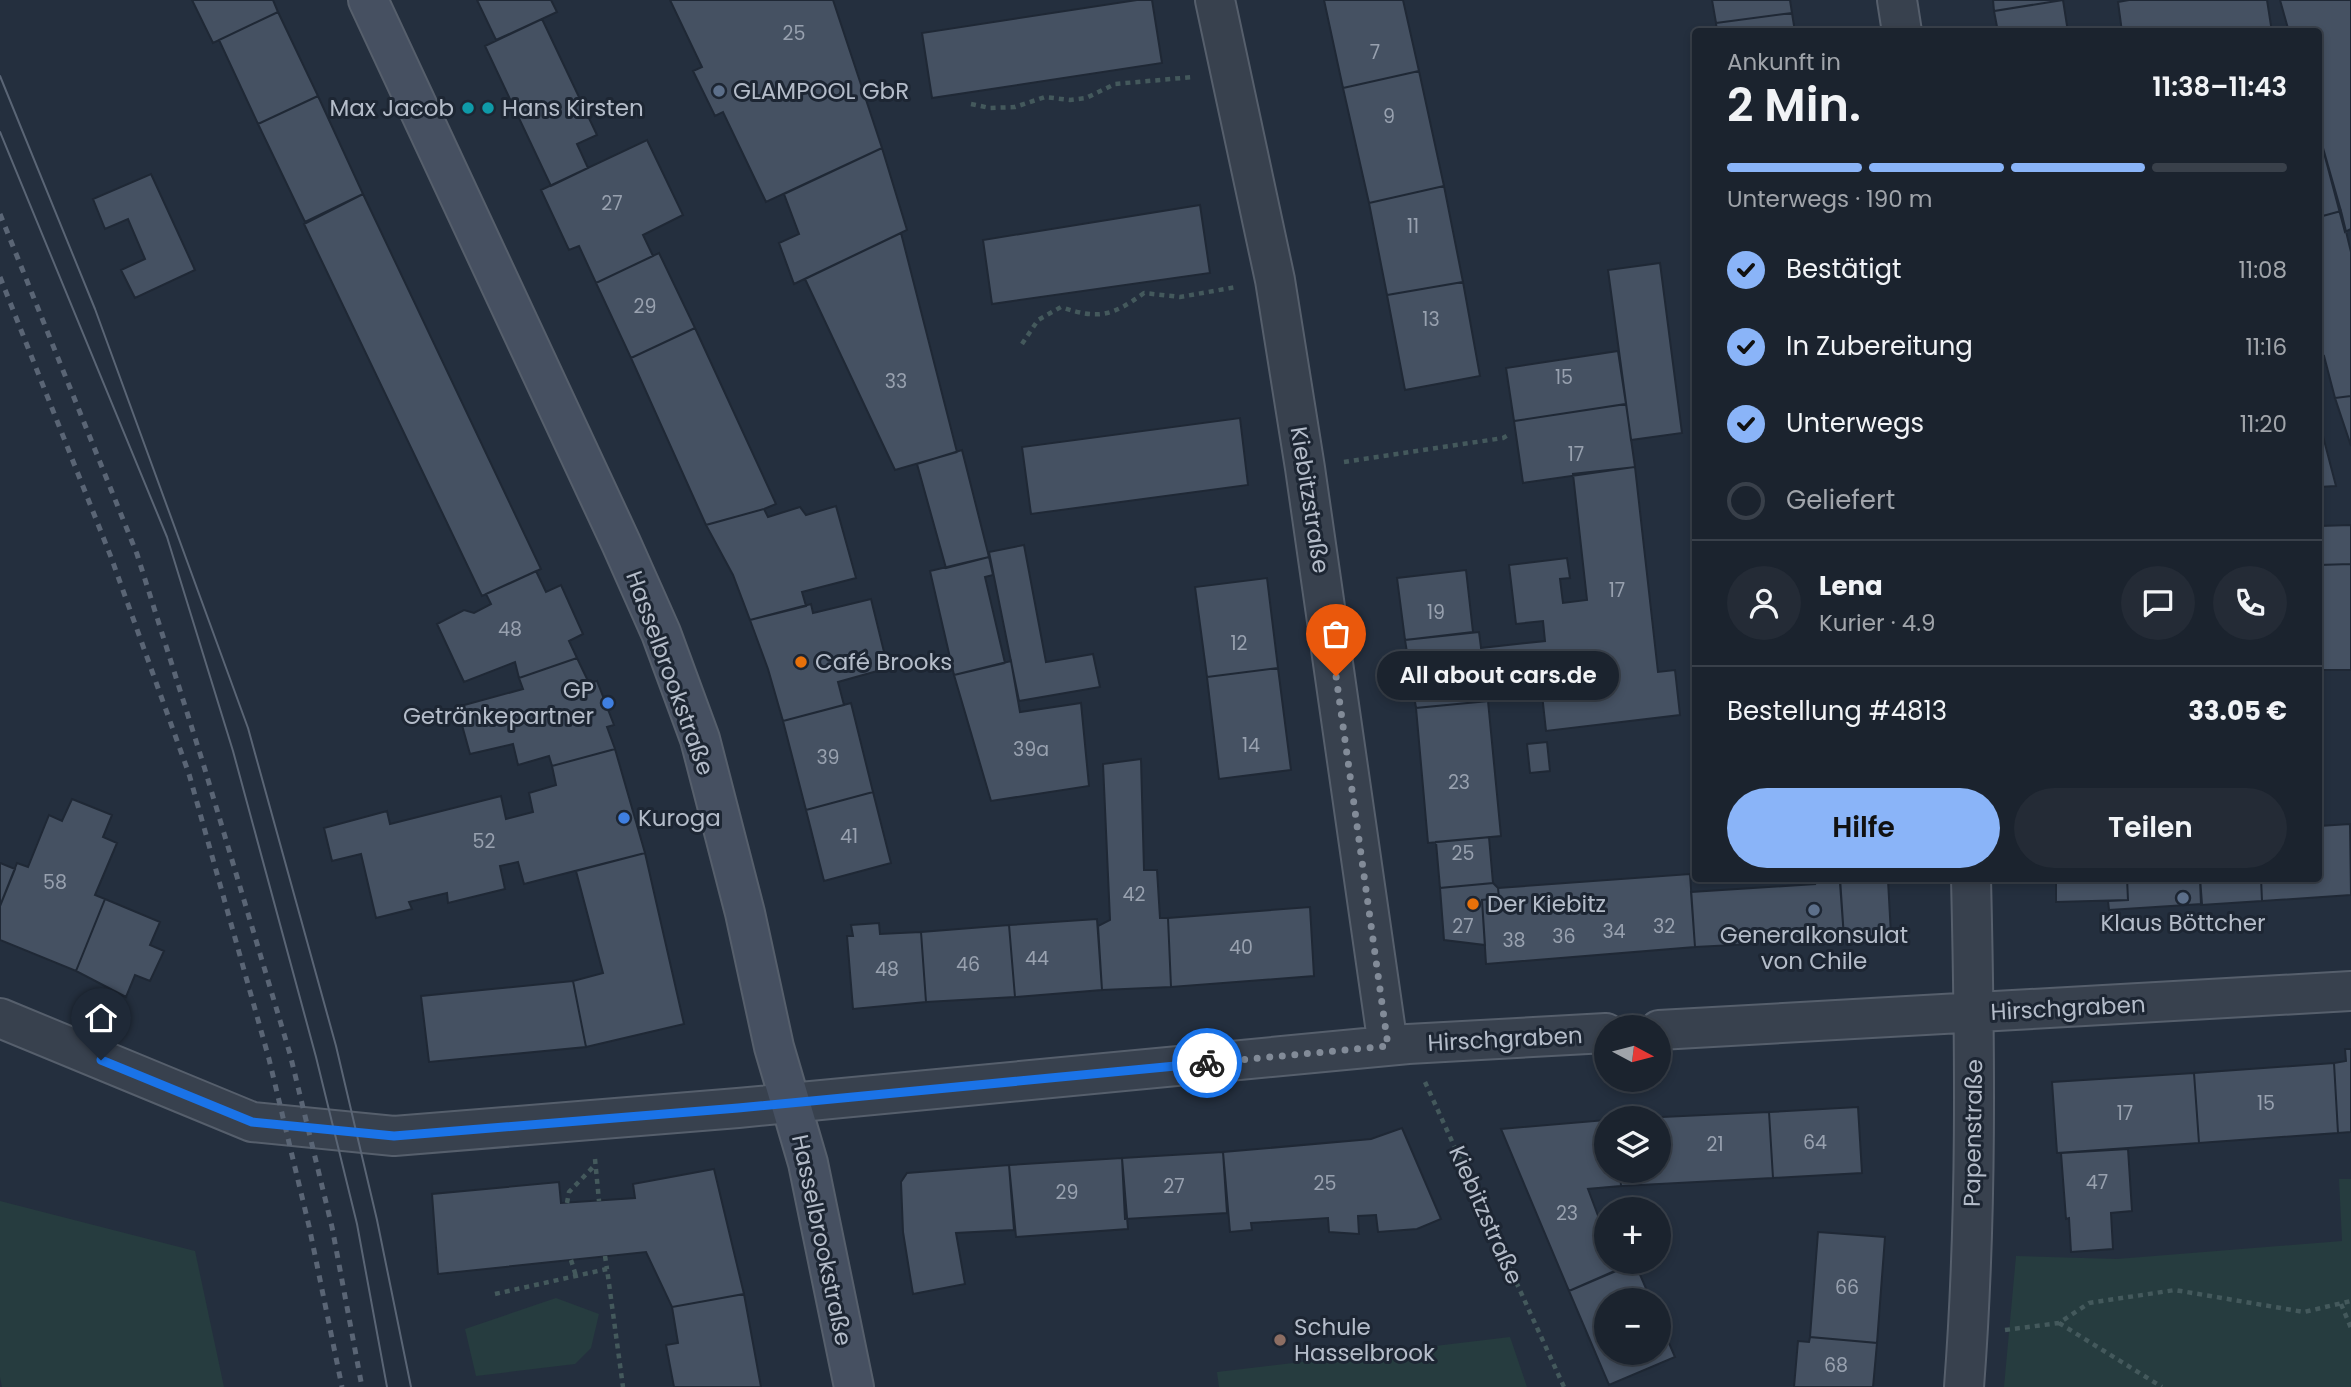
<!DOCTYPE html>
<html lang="de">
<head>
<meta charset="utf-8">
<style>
  body { margin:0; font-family:Poppins,sans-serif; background:#242b36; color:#f1f3f6; height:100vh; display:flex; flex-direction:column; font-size:26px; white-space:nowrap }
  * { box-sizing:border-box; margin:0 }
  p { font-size:23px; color:#a0a4aa }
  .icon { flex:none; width:38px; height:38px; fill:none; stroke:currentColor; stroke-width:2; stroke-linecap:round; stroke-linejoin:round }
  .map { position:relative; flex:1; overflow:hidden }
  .details { position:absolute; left:1692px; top:28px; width:630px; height:854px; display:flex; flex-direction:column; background:#1b232e; border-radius:7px; box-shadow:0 4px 10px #0003,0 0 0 2px #39404a }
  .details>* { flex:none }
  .needle { width:46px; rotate:97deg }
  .controls { position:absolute; left:1594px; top:1015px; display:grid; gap:14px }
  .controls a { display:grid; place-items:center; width:77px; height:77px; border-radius:50%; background:#1b232e; box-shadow:0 4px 10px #0003,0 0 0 2px #39404a; font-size:35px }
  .pin { position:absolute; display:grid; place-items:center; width:60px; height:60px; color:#fff; margin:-72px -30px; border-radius:50% 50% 50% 0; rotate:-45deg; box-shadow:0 0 7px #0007 }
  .pin .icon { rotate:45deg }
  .courier { position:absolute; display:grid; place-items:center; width:70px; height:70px; margin:-35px; border:5px solid #1a73e8; border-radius:50%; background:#fff; color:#222; box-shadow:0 2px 9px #0007 }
  .bubble { position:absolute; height:49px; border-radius:24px; background:#1b232e; box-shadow:0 4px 10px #0003,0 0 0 2px #39404a; font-size:23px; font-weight:600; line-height:49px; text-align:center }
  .head em { font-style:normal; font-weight:600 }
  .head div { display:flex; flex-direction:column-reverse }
  .head { display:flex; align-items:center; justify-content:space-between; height:119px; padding:0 35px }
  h1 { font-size:46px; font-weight:600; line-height:52px }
  .bar { display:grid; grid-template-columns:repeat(4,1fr); gap:10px 7px; align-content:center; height:84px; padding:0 35px }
  .bar i { height:9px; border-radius:5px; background:#39404a }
  .bar .on { background:#8ab4f8 }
  .bar p { grid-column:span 4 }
  .line { display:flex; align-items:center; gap:18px; padding:0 35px; border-top:2px solid #39404a }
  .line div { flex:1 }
  .round { display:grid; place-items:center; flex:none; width:74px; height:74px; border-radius:37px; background:#242b36 }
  ol { padding:0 35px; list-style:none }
  li { display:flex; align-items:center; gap:21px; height:77px }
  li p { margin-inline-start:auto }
  li .icon { padding:7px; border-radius:50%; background:#8ab4f8; color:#111; stroke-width:4 }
  li:last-child { color:#a0a4aa }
  li i { width:38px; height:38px; border:4px solid #39404a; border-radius:50% }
  .cta { display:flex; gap:14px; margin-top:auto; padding:14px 35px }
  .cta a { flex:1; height:80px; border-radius:42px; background:#8ab4f8; color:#111; font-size:28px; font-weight:600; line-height:80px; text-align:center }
  .cta a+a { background:#242b36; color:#f1f3f6 }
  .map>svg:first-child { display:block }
</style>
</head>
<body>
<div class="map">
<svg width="2351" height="1387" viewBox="0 0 2351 1387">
  <rect width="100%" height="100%" fill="#242f3e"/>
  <path fill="#263c3f" d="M 2339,1179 L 2351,1179 L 2351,1387 L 2004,1387 L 2016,1256 L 2117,1259 L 2342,1241 Z
    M 0,1201 L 195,1251 L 224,1387 L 2,1387 L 0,1377 Z
    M 556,1298 L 599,1314 L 591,1348 L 575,1364 L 476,1376 L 465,1329 Z
    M 1510,1337 L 1527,1387 L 1219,1387 L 1217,1372 Z"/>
  <path fill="#455162" stroke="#1f2835" stroke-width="2" d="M 192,0 L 273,0 L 278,12 L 213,43 Z
    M 477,0 L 551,0 L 557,12 L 496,40 Z
    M 670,0 L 833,0 L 882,148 L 766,202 L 723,112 L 715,116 L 693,71 L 702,67 Z
    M 1137,0 L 1152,0 L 1162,63 L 932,98 L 922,33 Z
    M 1324,0 L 1403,0 L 1419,71 L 1343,88 Z
    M 1712,0 L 1790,0 L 1792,13 L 1716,23 Z
    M 1993,0 L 2063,0 L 1994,11 Z
    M 2063,0 L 2068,32 L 1998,32 L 1994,11 Z
    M 2129,0 L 2267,0 L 2272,32 L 2122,32 L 2118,2 Z
    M 2280,0 L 2351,0 L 2351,229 L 2345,232 L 2319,134 L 2319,32 L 2289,32 Z
    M 278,12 L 318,96 L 258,124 L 219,40 Z
    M 1792,13 L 1795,32 L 1717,32 L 1716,23 Z
    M 542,19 L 597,135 L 577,144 L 588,168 L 551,186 L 485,46 Z
    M 1419,71 L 1444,186 L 1369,203 L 1343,88 Z
    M 318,96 L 363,194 L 305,222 L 258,124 Z
    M 2319,134 L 2341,211 L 2319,217 Z
    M 647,140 L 683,215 L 643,235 L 653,256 L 596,283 L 579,246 L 569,250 L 541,190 Z
    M 882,148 L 907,230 L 794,284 L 779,243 L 799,234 L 784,194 Z
    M 151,174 L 195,270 L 135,298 L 121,270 L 145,259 L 128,219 L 105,229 L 93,199 Z
    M 1444,186 L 1463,282 L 1387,295 L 1369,203 Z
    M 363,194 L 541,569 L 482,596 L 304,224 Z
    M 1200,205 L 1210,273 L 992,304 L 983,240 Z
    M 2341,211 L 2351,252 L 2351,396 L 2335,398 L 2324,356 L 2319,357 L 2319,217 Z
    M 901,233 L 957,452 L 895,470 L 805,279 Z
    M 659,253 L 695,328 L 631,358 L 596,283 Z
    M 1660,263 L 1682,433 L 1631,440 L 1608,270 Z
    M 1463,282 L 1480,376 L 1405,390 L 1387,295 Z
    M 695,328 L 776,504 L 764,509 L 706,525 L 631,358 Z
    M 1618,351 L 1626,404 L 1514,421 L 1506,368 Z
    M 2351,396 L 2351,446 L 2335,398 Z
    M 1626,404 L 1635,467 L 1523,483 L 1514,421 Z
    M 1240,418 L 1248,485 L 1031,514 L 1022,447 Z
    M 2319,421 L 2336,486 L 2319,487 Z
    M 962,450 L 989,557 L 946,568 L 917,464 Z
    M 1635,467 L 1658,672 L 1675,670 L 1680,715 L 1546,731 L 1542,694 L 1488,701 L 1481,648 L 1545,641 L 1543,621 L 1516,624 L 1509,565 L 1567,558 L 1570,578 L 1560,579 L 1563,603 L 1587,600 L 1573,474 Z
    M 836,506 L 856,578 L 802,592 L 806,606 L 750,620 L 733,575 L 706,525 L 764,509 L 768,517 L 800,507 L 806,515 Z
    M 2351,525 L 2351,564 L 2319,565 L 2319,526 Z
    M 1024,545 L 1046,662 L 1093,654 L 1100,687 L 1019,701 L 989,552 Z
    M 989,557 L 993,575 L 985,577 L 1005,663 L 954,675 L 930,571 Z
    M 2351,564 L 2351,670 L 2319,670 L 2319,565 Z
    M 1466,570 L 1473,632 L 1405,640 L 1397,578 Z
    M 536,571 L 546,592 L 561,585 L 583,634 L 569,641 L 577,658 L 519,678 L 515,662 L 464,682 L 437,624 L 464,610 L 474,613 L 491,604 L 486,594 Z
    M 1267,578 L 1278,668 L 1207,677 L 1195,587 Z
    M 871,599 L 888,668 L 838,682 L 844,705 L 783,721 L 768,669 L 750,620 L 811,604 L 813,613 Z
    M 1479,632 L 1488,701 L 1416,708 L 1405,640 Z
    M 577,658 L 589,683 L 597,681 L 614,725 L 607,727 L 615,749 L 552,766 L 549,756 L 518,765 L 513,744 L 470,754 L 457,707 L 523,689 L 519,678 Z
    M 1011,661 L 1020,712 L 1081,703 L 1089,786 L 991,801 L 954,675 Z
    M 1278,668 L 1291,770 L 1219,779 L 1207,677 Z
    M 1488,701 L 1501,836 L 1428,843 L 1416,708 Z
    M 851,703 L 873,792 L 806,810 L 783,721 Z
    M 1547,742 L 1550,771 L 1530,773 L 1527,744 Z
    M 615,749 L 645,853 L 524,884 L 518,862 L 500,866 L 505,889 L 448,903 L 447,893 L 409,902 L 412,909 L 376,918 L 361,854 L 332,861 L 324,828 L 387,811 L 390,824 L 501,796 L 506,819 L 533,812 L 529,793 L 556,785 L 552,766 Z
    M 1141,759 L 1144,870 L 1157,870 L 1160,918 L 1168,918 L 1171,987 L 1102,990 L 1098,926 L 1110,920 L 1103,764 Z
    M 873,792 L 891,863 L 824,881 L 806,810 Z
    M 72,799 L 112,815 L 103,837 L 117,843 L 95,895 L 105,899 L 76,971 L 0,940 L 0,906 L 17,863 L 28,867 L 49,815 L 62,821 Z
    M 2350,824 L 2351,895 L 2262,901 L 2261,878 L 2319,878 L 2319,826 Z
    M 1489,837 L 1493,883 L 1440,888 L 1436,842 Z
    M 645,853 L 684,1024 L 586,1047 L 573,981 L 603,973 L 576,871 Z
    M 0,863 L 15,869 L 0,906 Z
    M 1690,874 L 1695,947 L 1486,964 L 1482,900 L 1499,898 L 1498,888 Z
    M 1814,878 L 1840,878 L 1844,938 L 1817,940 L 1817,936 L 1773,939 L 1772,930 L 1752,931 L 1753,944 L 1695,947 L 1691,892 L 1815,884 Z
    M 1840,878 L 1887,878 L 1888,880 L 1840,883 Z
    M 2056,878 L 2127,878 L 2128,900 L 2056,902 Z
    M 2127,878 L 2200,878 L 2202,904 L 2109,910 L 2108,901 L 2128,900 Z
    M 2200,878 L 2261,878 L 2262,901 L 2201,905 Z
    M 1888,880 L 1891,935 L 1844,938 L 1840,883 Z
    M 1493,883 L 1498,888 L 1499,898 L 1482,900 L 1485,945 L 1444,940 L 1440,888 Z
    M 105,899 L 160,922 L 150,945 L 164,951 L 150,981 L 135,975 L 126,997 L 76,971 Z
    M 1310,907 L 1314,976 L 1171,987 L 1168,918 Z
    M 1097,919 L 1102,990 L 1015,997 L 1009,925 Z
    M 879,923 L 880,934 L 921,932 L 926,1002 L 853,1009 L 847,936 L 853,936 L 851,925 Z
    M 1009,925 L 1015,997 L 926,1002 L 921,932 Z
    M 573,981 L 586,1047 L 429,1062 L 421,996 Z
    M 2345,1049 L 2351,1049 L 2351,1132 L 2338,1133 L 2334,1063 L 2346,1061 Z
    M 2334,1063 L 2338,1133 L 2199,1143 L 2194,1073 Z
    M 2194,1073 L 2199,1143 L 2057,1153 L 2052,1082 Z
    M 1858,1107 L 1862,1173 L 1773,1178 L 1769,1112 Z
    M 1769,1112 L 1773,1178 L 1621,1186 L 1620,1171 L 1659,1171 L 1659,1118 L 1640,1118 Z
    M 1606,1120 L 1606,1171 L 1620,1171 L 1621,1186 L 1588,1189 L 1606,1237 L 1606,1262 L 1616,1262 L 1619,1269 L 1569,1291 L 1501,1129 Z
    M 1402,1128 L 1441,1219 L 1417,1229 L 1378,1232 L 1376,1215 L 1358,1216 L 1359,1234 L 1329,1232 L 1328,1218 L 1251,1223 L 1252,1230 L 1230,1232 L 1223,1152 L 1371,1139 Z
    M 2128,1149 L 2132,1211 L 2111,1213 L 2113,1249 L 2071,1252 L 2069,1218 L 2066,1219 L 2061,1153 Z
    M 1223,1152 L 1227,1213 L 1125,1219 L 1122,1158 Z
    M 1122,1158 L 1128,1229 L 1016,1237 L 1009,1165 Z
    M 1009,1165 L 1014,1230 L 956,1233 L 965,1284 L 913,1294 L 903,1232 L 901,1182 L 907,1173 Z
    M 714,1169 L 744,1294 L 672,1307 L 646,1252 L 438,1274 L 432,1194 L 559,1182 L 561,1203 L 635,1198 L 633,1184 Z
    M 1818,1232 L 1885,1237 L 1877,1343 L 1810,1337 Z
    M 1635,1263 L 1651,1300 L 1606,1300 L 1606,1353 L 1659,1353 L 1659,1320 L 1675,1357 L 1609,1385 L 1569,1291 Z
    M 744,1294 L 761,1387 L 674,1387 L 666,1345 L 678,1343 L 672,1307 Z
    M 1810,1337 L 1877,1343 L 1873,1387 L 1794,1387 L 1798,1341 L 1809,1342 Z"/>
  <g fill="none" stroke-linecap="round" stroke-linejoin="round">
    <defs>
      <path id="street" d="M 1215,0 L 1275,280 L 1305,468 L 1388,1046
        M 1897,0 L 1902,32
        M 0,1018 L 252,1122 L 394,1136 L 738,1108 L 1408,1044 L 1606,1033
        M 1659,1030 L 2351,991
        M 1964,1387 C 1977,1218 1975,1048 1971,878"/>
      <path id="secondary" d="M 368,0 L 621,543 L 661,633 L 700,739 L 745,913 L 774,1047 L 808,1163 L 854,1387"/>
    </defs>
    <use href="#street" stroke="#565f6c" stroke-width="42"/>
    <use href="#secondary" stroke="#565f6c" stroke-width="42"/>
    <path stroke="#44595c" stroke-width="4.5" stroke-dasharray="5 5" stroke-linecap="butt" d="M 971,104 L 990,108 L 1015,107 L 1045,97 L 1070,100 L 1086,98 L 1115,84 L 1193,77
      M 1022,344 L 1038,320 L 1061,307 C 1099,320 1112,316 1144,293 L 1180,297 L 1236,287
      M 1344,462 L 1503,438 L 1510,434
      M 1425,1082 L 1564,1387
      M 595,1159 L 599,1201
      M 567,1203 L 569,1192 L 595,1165
      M 605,1256 L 607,1269
      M 571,1260 L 576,1276
      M 495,1294 L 607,1269 L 623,1387
      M 2341,1304 L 2351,1328
      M 2059,1323 L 2162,1387
      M 2005,1330 L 2059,1323 L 2089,1303 L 2175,1290 L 2304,1312 L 2351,1301"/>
    <use href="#street" stroke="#38414e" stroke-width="38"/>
    <use href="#secondary" stroke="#465061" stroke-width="38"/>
    <path stroke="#5a6575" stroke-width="2" d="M 0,76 L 95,309 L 248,728 L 336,1046 L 377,1220 L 411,1387
      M 0,132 L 167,537 L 233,751 L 316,1057 L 357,1224 L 387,1387"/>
    <path stroke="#5a6575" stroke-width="5" stroke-dasharray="7 7" stroke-linecap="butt" d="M 0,214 L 137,554 L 203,763 L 290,1054 L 332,1227 L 362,1387
      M 0,277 L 111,557 L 189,774 L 269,1059 L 309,1226 L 342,1387"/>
  </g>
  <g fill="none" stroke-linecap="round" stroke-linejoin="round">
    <path stroke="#828b98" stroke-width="7" stroke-dasharray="0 12.6" d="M 1207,1063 L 1388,1046 L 1336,676"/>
    <path stroke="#1a73e8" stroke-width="9" d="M 101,1060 L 252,1122 L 394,1136 L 738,1108 L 1207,1063"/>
  </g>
  <g fill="#5c6f8a" stroke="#1d2633" stroke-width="2.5">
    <circle cx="719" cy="91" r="7"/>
    <circle cx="2183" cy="898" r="7"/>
    <circle cx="1814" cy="910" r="7"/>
  </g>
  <g fill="#0f9aa8" stroke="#1d2633" stroke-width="2.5">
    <circle cx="468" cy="108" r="7"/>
    <circle cx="488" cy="108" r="7"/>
  </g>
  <g fill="#e8710a" stroke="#1d2633" stroke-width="2.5">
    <circle cx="801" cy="662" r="7"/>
    <circle cx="1473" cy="904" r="7"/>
  </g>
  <g fill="#3f7fe0" stroke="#1d2633" stroke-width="2.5">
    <circle cx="608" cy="703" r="7"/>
    <circle cx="624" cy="818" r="7"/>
  </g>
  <circle fill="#8d6e63" stroke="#1d2633" stroke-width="2.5" cx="1280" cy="1340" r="7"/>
  <g text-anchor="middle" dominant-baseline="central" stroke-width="6" stroke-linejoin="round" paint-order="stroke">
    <g font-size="19" fill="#98a1af">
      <text x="794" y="33">25</text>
      <text x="1375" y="52">7</text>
      <text x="1389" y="116">9</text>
      <text x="612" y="203">27</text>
      <text x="1413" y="226">11</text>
      <text x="645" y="306">29</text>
      <text x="1431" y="319">13</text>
      <text x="1564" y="377">15</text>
      <text x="896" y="381">33</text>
      <text x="1576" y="454">17</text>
      <text x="1617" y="590">17</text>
      <text x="1436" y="612">19</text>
      <text x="510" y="629">48</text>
      <text x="1239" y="643">12</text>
      <text x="1251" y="745">14</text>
      <text x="1031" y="749">39a</text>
      <text x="828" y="757">39</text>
      <text x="1459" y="782">23</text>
      <text x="849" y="836">41</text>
      <text x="484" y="841">52</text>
      <text x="1463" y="853">25</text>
      <text x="55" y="882">58</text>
      <text x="1134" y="894">42</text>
      <text x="1463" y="926">27</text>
      <text x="1664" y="926">32</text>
      <text x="1614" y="931">34</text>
      <text x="1564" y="936">36</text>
      <text x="1514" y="940">38</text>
      <text x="1241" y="947">40</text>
      <text x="1037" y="958">44</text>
      <text x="968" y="964">46</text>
      <text x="887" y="969">48</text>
      <text x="2266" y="1103">15</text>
      <text x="2125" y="1113">17</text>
      <text x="1815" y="1142">64</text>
      <text x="1715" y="1144">21</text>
      <text x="2097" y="1182">47</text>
      <text x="1325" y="1183">25</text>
      <text x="1174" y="1186">27</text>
      <text x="1067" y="1192">29</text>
      <text x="1567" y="1213">23</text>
      <text x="1847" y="1287">66</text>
      <text x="1836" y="1365">68</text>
    </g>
    <g font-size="23" fill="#b4bcc9" stroke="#1d2633" text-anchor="start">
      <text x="733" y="91">GLAMPOOL GbR</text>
      <text x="454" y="108" text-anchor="end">Max Jacob</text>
      <text x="502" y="108">Hans Kirsten</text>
      <text x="815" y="662">Café Brooks</text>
      <text x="594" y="690" text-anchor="end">GP<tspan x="594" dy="26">Getränkepartner</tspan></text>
      <text x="638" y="818">Kuroga</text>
      <text x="1487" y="904">Der Kiebitz</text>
      <text x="2183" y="923" text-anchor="middle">Klaus Böttcher</text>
      <text x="1814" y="935" text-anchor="middle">Generalkonsulat<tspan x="1814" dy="26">von Chile</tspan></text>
      <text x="1294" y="1327">Schule<tspan x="1294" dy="26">Hasselbrook</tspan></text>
    </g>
    <g font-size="23" fill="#b4bcc9" stroke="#1d2633">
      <text transform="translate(1310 500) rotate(81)">Kiebitzstraße</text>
      <text transform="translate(670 673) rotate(70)">Hasselbrookstraße</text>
      <text transform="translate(2068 1008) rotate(-3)">Hirschgraben</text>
      <text transform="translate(1505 1039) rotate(-3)">Hirschgraben</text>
      <text transform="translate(1973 1133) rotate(-89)">Papenstraße</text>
      <text transform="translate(1486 1215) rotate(66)">Kiebitzstraße</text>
      <text transform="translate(822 1240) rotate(78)">Hasselbrookstraße</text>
    </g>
  </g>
</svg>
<div class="controls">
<a><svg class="needle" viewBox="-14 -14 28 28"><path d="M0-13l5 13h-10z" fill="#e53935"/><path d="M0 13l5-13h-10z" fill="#a0a4aa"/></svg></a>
<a><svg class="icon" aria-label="layers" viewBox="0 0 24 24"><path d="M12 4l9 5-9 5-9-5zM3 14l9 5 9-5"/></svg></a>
<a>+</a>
<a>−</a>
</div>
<div class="pin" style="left:1336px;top:676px;background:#ea580c"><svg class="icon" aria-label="bag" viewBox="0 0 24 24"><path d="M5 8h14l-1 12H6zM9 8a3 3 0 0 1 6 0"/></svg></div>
<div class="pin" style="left:101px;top:1060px;background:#1f2937"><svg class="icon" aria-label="home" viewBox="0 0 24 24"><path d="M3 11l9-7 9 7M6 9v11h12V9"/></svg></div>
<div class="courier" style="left:1207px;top:1063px"><svg class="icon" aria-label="bike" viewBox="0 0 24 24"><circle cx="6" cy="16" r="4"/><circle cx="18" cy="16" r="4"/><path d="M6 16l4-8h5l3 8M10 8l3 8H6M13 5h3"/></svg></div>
<div class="bubble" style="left:1377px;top:651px;width:242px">All about cars.de</div>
<section class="details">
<div class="head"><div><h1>2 Min.</h1><p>Ankunft in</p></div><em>11:38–11:43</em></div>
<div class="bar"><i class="on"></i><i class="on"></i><i class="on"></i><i></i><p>Unterwegs · 190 m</p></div>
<ol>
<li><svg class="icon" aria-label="check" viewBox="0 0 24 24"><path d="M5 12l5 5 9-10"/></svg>Bestätigt<p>11:08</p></li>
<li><svg class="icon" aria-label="check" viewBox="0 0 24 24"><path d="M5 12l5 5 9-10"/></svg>In Zubereitung<p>11:16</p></li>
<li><svg class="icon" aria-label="check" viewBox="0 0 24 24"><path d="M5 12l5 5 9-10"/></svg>Unterwegs<p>11:20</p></li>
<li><i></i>Geliefert</li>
</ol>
<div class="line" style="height:126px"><a class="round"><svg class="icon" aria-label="person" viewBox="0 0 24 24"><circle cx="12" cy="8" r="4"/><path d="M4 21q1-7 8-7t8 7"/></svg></a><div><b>Lena</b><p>Kurier · 4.9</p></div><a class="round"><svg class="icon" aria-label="chat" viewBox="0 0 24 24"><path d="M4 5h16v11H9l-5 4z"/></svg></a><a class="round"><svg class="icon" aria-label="phone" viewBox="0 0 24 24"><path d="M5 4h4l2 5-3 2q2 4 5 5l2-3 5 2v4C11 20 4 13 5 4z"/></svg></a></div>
<div class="line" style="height:91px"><div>Bestellung #4813</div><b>33.05 €</b></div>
<div class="cta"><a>Hilfe</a><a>Teilen</a></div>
</section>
</div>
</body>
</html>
